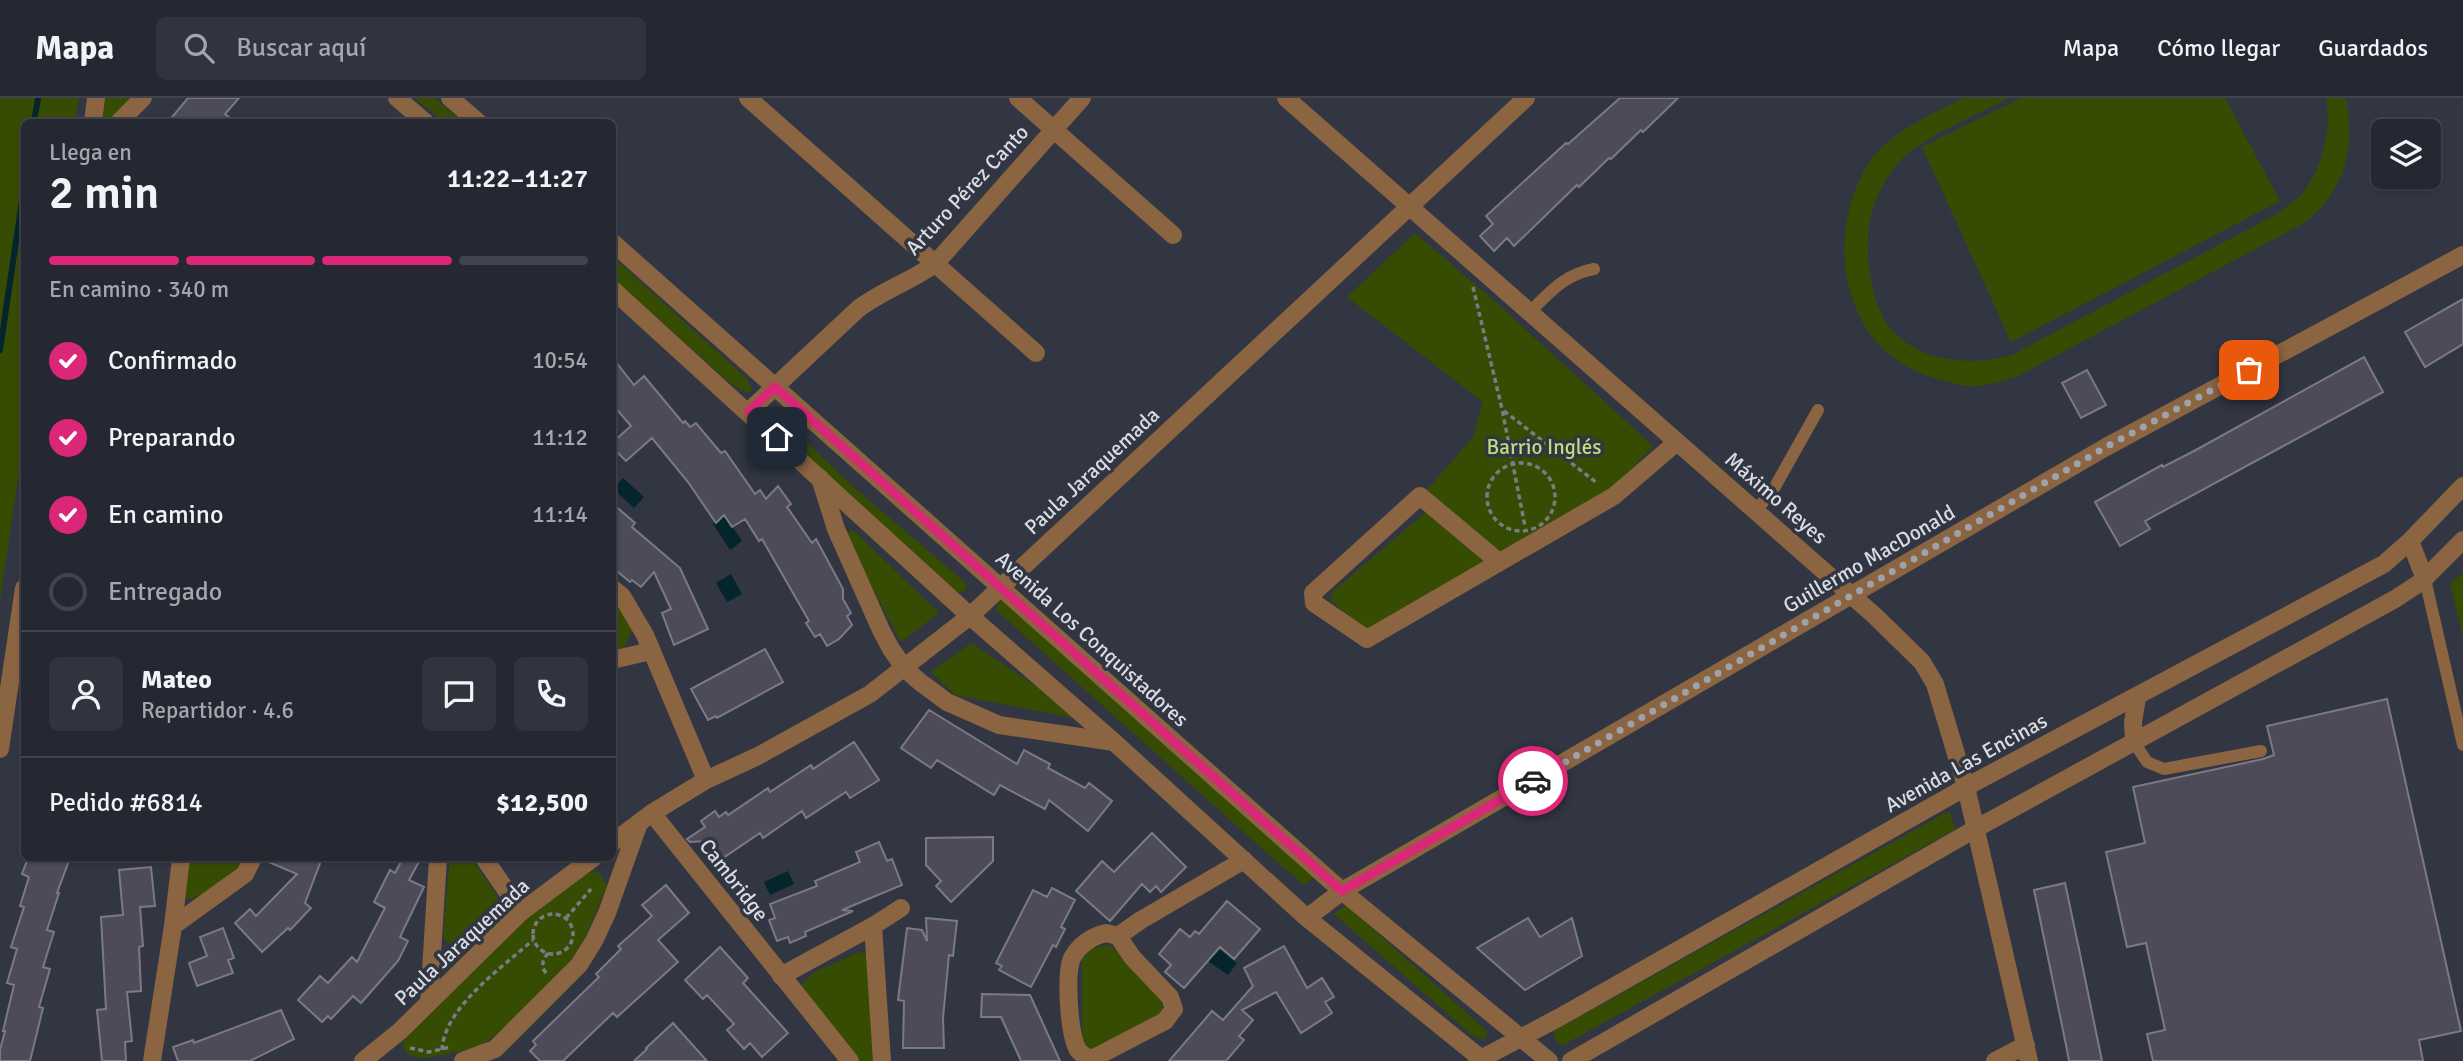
<!DOCTYPE html>
<html lang="es">
<head>
<meta charset="utf-8">
<style>
  body { margin:0; font-family:Signika,sans-serif; background:#31343e; color:#f1f3f6; height:100vh; display:flex; flex-direction:column; font-size:26px; white-space:nowrap }
  * { box-sizing:border-box; margin:0 }
  p { font-size:23px; color:#a3a6ac }
  .icon { flex:none; width:38px; height:38px; fill:none; stroke:currentColor; stroke-width:2; stroke-linecap:round; stroke-linejoin:round }
  .map { position:relative; flex:1; overflow:hidden }
  .sheet { position:absolute; left:21px; top:21px; width:595px; height:742px; display:flex; flex-direction:column; background:#252832; border-radius:10px; box-shadow:0 2px 5px #0004,0 0 0 2px #42444d }
  .sheet>* { flex:none }
  .fabs { position:absolute; left:2371px; top:21px; display:grid; gap:14px }
  .fabs a { display:grid; place-items:center; width:70px; height:70px; border-radius:10px; background:#252832; box-shadow:0 2px 5px #0004,0 0 0 2px #42444d; font-size:35px }
  .pin { position:absolute; display:grid; place-items:center; width:60px; height:60px; color:#fff; margin:-30px; border-radius:14px; box-shadow:0 4px 10px #0006 }
  .courier { position:absolute; display:grid; place-items:center; width:70px; height:70px; margin:-35px; border:5px solid #db2777; border-radius:50%; background:#fff; color:#222; box-shadow:0 2px 9px #0007 }
  .summary em { font-style:normal; font-weight:600 }
  .summary div { display:flex; flex-direction:column-reverse }
  .summary { display:flex; align-items:center; justify-content:space-between; height:119px; padding:0 28px }
  h1 { font-size:46px; font-weight:600; line-height:52px }
  .bar { display:grid; grid-template-columns:repeat(4,1fr); gap:10px 7px; align-content:center; height:84px; padding:0 28px }
  .bar i { height:9px; border-radius:5px; background:#42444d }
  .bar .active { background:#db2777 }
  .bar p { grid-column:span 4 }
  .line { display:flex; align-items:center; gap:18px; padding:0 28px; border-top:2px solid #42444d }
  .line div { flex:1 }
  .round { display:grid; place-items:center; flex:none; width:74px; height:74px; border-radius:10px; background:#31343e }
  ol { padding:0 28px; list-style:none }
  li { display:flex; align-items:center; gap:21px; height:77px }
  li p { margin-inline-start:auto }
  li .icon { padding:7px; border-radius:50%; background:#db2777; color:#fff; stroke-width:4 }
  li:last-child { color:#a3a6ac }
  li i { width:38px; height:38px; border:4px solid #42444d; border-radius:50% }
  header { display:flex; align-items:center; gap:42px; box-sizing:border-box; height:98px; padding:0 35px; background:#252832; border-bottom:2px solid #42444d }
  header strong { font-size:33px }
  nav { display:flex; gap:38px; margin-inline-start:auto; font-size:24px }
  .search { width:490px; height:63px; background:#31343e; display:flex; align-items:center; gap:18px; box-sizing:border-box; padding:0 24px; border-radius:10px; color:#a3a6ac; font-size:26px }
  .map>svg:first-child { display:block }
</style>
</head>
<body>
<header>
<strong>Mapa</strong>
<div class="search"><svg class="icon" aria-label="search" viewBox="0 0 24 24"><circle cx="10" cy="10" r="6"/><path d="M15 15l6 6"/></svg>Buscar aquí</div>
<nav><a>Mapa</a><a>Cómo llegar</a><a>Guardados</a></nav>
</header>
<div class="map">
<svg width="2463" height="963" viewBox="0 0 2463 963">
  <rect width="100%" height="100%" fill="#313642"/>
  <path fill="#374c03" d="M 0,0 L 79,0 L 75,24 L 24,24 L 24,340 L 0,503 Z
    M 102,0 L 135,0 L 110,24 L 99,24 Z
    M 414,0 L 434,0 L 464,24 L 444,24 Z
    M 1964,0 L 2009,0 C 1980,15 1919,41 1899,64 C 1885,79 1875,101 1870,121 C 1864,152 1870,209 1893,233 C 1922,265 1973,268 2012,257 L 2275,117 C 2284,111 2294,104 2302,96 C 2322,71 2332,32 2326,0 L 2346,0 C 2356,50 2344,94 2304,125 L 2018,278 C 2005,282 1991,287 1977,288 C 1963,289 1949,284 1935,280 C 1905,271 1877,252 1862,223 C 1836,176 1839,110 1869,65 C 1891,33 1930,17 1964,0 Z
    M 2021,0 L 2225,0 L 2280,103 L 2011,244 L 1922,49 Z
    M 1415,135 L 1499,207 L 1653,348 L 1609,395 L 1506,457 L 1426,393 L 1473,339 L 1483,304 L 1347,199 Z
    M 613,159 L 746,280 L 752,290 L 749,295 L 739,291 L 724,280 L 613,180 Z
    M 774,313 L 856,391 L 966,485 L 967,489 L 963,494 L 955,494 L 764,322 L 767,316 Z
    M 1426,414 L 1487,462 L 1369,534 L 1330,502 L 1333,493 Z
    M 852,431 L 939,515 L 901,544 L 845,439 Z
    M 2463,475 L 2463,539 L 2450,486 Z
    M 612,498 L 632,533 L 622,553 L 612,554 Z
    M 1003,501 L 1316,778 L 1304,787 L 1276,763 L 996,512 L 999,505 Z
    M 971,545 L 1089,623 L 955,597 L 931,574 Z
    M 1949,713 L 1956,731 L 1563,947 L 1555,942 L 1554,933 Z
    M 186,760 L 244,760 C 236,775 206,800 188,801 L 184,797 Z
    M 450,760 L 471,760 L 498,799 L 496,806 L 458,843 L 451,846 L 445,843 L 443,837 Z
    M 593,773 L 599,775 L 607,787 C 598,808 590,831 579,851 C 568,869 497,941 479,948 C 466,953 451,955 437,958 C 422,961 407,963 402,946 L 409,936 C 438,907 468,878 498,850 C 520,828 564,780 593,773 Z
    M 1346,807 L 1487,933 L 1485,942 L 1473,938 L 1334,816 Z
    M 1108,847 L 1118,853 L 1135,876 L 1162,901 L 1163,914 L 1100,950 L 1092,952 L 1085,947 L 1082,939 L 1082,861 L 1092,850 Z
    M 859,854 L 866,856 L 869,861 L 875,963 L 859,963 L 804,898 L 801,888 L 813,875 Z"/>
  <path fill="#04252b" d="M 623,380 L 644,399 L 634,410 L 613,391 Z
    M 724,417 L 742,443 L 730,452 L 713,426 Z
    M 731,476 L 742,496 L 727,504 L 716,485 Z
    M 788,773 L 794,786 L 770,797 L 764,784 Z
    M 1218,850 L 1237,865 L 1228,877 L 1208,863 Z"/>
  <g fill="none" stroke-linecap="round" stroke-linejoin="round">
    <path stroke="#04252b" stroke-width="6" d="M 34,24 L 38,0
      M 0,252 L 24,89"/>
  </g>
  <path fill="#4e4b58" stroke="#7c7987" stroke-width="2" d="M 188,0 L 239,0 L 225,16 L 235,24 L 168,24 Z
    M 1620,0 L 1678,0 L 1643,34 L 1641,32 L 1611,61 L 1609,60 L 1579,89 L 1577,87 L 1514,148 L 1507,140 L 1494,153 L 1480,138 L 1493,126 L 1486,118 L 1566,45 L 1568,46 Z
    M 2463,201 L 2463,246 L 2425,269 L 2405,234 Z
    M 612,259 L 634,287 L 644,278 L 683,325 L 685,323 L 690,329 L 696,325 L 721,355 L 725,353 L 755,396 L 760,392 L 766,401 L 778,388 L 791,406 L 787,409 L 812,445 L 816,441 L 843,491 L 843,501 L 851,515 L 847,518 L 852,527 L 839,541 L 827,548 L 820,536 L 815,539 L 806,525 L 809,523 L 762,441 L 759,443 L 745,421 L 732,429 L 724,417 L 716,425 L 688,384 L 652,340 L 626,363 L 612,349 L 612,345 L 631,328 L 612,306 Z
    M 2364,259 L 2383,294 L 2145,423 L 2150,431 L 2120,448 L 2095,404 L 2162,367 L 2163,369 L 2194,353 Z
    M 2087,272 L 2106,307 L 2081,320 L 2062,285 Z
    M 612,405 L 635,425 L 632,429 L 680,470 L 708,531 L 674,547 L 662,515 L 671,511 L 654,474 L 641,489 L 632,482 L 630,484 L 612,469 Z
    M 765,551 L 783,584 L 717,620 L 716,618 L 708,622 L 691,591 Z
    M 2387,601 L 2461,933 L 2419,942 L 2423,963 L 2153,963 L 2147,936 L 2165,932 L 2146,845 L 2127,849 L 2106,754 L 2145,745 L 2133,689 L 2263,661 L 2274,657 L 2267,628 Z
    M 929,612 L 1017,666 L 1024,652 L 1050,666 L 1048,670 L 1085,690 L 1089,685 L 1112,703 L 1088,733 L 1049,702 L 1045,711 L 1000,687 L 994,697 L 937,662 L 931,670 L 901,650 Z
    M 854,644 L 879,682 L 850,700 L 846,694 L 806,720 L 802,713 L 763,740 L 760,735 L 720,762 L 707,743 L 690,744 L 687,741 L 705,729 L 701,723 L 715,713 L 719,719 L 726,714 L 728,717 L 768,690 L 770,694 L 811,667 L 813,671 Z
    M 1152,735 L 1186,769 L 1161,794 L 1156,788 L 1150,794 L 1142,786 L 1110,823 L 1076,793 L 1102,763 L 1114,774 Z
    M 993,739 L 993,763 L 951,804 L 936,788 L 941,783 L 926,767 L 926,740 Z
    M 879,744 L 887,763 L 892,761 L 902,787 L 842,812 L 853,813 L 805,834 L 806,838 L 790,845 L 788,839 L 777,843 L 769,822 L 775,820 L 770,806 L 817,788 L 815,783 L 860,764 L 856,754 Z
    M 28,760 L 70,760 L 57,795 L 59,795 L 47,832 L 54,834 L 43,869 L 50,871 L 39,909 L 43,910 L 30,963 L 0,963 L 0,952 L 5,933 L 3,933 L 14,887 L 7,885 L 17,851 L 11,849 L 24,809 L 20,808 L 29,779 L 22,776 Z
    M 264,760 L 322,760 L 305,805 L 311,810 L 290,832 L 288,830 L 262,854 L 235,825 L 250,811 L 256,818 L 297,776 L 264,762 Z
    M 403,760 L 421,760 L 409,782 L 424,789 L 400,839 L 408,843 L 398,863 L 361,905 L 353,898 L 331,921 L 328,918 L 322,924 L 298,902 L 320,878 L 328,885 L 352,859 L 357,864 L 385,810 L 374,804 L 390,772 L 395,775 Z
    M 151,769 L 155,808 L 140,809 L 143,848 L 139,849 L 141,893 L 127,894 L 132,943 L 125,944 L 126,963 L 102,963 L 97,912 L 106,911 L 101,819 L 123,817 L 119,772 Z
    M 2065,785 L 2079,851 L 2102,963 L 2069,963 L 2066,947 L 2034,792 Z
    M 666,787 L 689,815 L 658,842 L 678,864 L 617,919 L 613,915 L 563,963 L 540,963 L 530,953 L 536,947 L 533,943 L 599,879 L 596,876 L 621,851 L 618,848 L 652,818 L 642,807 Z
    M 1052,790 L 1075,802 L 1061,829 L 1065,831 L 1056,849 L 1053,847 L 1031,889 L 999,872 L 1002,868 L 996,865 L 1033,792 L 1047,799 Z
    M 1227,803 L 1260,831 L 1234,861 L 1220,849 L 1184,890 L 1165,874 L 1171,867 L 1159,856 L 1180,831 L 1190,839 L 1195,833 L 1199,836 Z
    M 926,820 L 957,823 L 953,858 L 949,857 L 943,920 L 944,950 L 903,950 L 904,903 L 898,902 L 907,830 L 922,832 L 927,843 Z
    M 1528,820 L 1540,839 L 1572,820 L 1582,858 L 1525,892 L 1477,850 Z
    M 223,830 L 234,860 L 228,862 L 233,875 L 197,888 L 189,865 L 207,858 L 200,839 Z
    M 1284,848 L 1307,890 L 1322,880 L 1334,899 L 1325,904 L 1332,915 L 1301,935 L 1276,894 L 1242,912 L 1253,922 L 1239,938 L 1244,942 L 1226,963 L 1169,963 L 1212,913 L 1223,922 L 1253,888 L 1244,870 Z
    M 720,849 L 748,880 L 743,885 L 788,935 L 762,959 L 750,945 L 744,951 L 727,932 L 734,926 L 707,897 L 703,901 L 685,882 Z
    M 982,896 L 1030,897 L 1060,963 L 1021,963 L 1001,919 L 981,919 Z
    M 281,912 L 294,941 L 250,963 L 178,963 L 173,949 L 193,942 L 194,945 Z
    M 673,925 L 707,963 L 634,963 L 647,951 L 646,950 Z"/>
  <g fill="none" stroke-linecap="round" stroke-linejoin="round">
    <path stroke="#787c86" stroke-width="3.5" stroke-dasharray="5 3.5" stroke-linecap="butt" d="M 1473,189 L 1502,311 L 1525,428
      M 1504,313 L 1597,385
      M1487 399a34 34 0 1 1 68 0a34 34 0 1 1-68 0Z
      M533 836a20 20 0 1 1 40 0a20 20 0 1 1-40 0Z
      M 566,820 L 591,791
      M 546,875 C 540,868 543,862 548,855
      M 410,950 L 429,954 L 450,949
      M 442,952 C 444,909 504,868 533,842"/>
    <path stroke="#8b6441" stroke-width="12" d="M 1530,214 C 1549,195 1565,176 1594,171
      M 1755,413 L 1772,394 L 1818,312
      M 2425,481 L 2463,647
      M 2134,644 L 2147,664 L 2164,671 L 2261,653"/>
    <path stroke="#8b6441" stroke-width="18" d="M 748,0 L 1036,255
      M 1018,0 L 1173,137
      M 1286,0 L 1875,518 L 1922,564 L 1935,586 L 1966,689 L 2029,963
      M 749,313 L 858,211 C 882,193 911,183 935,166 L 1082,0
      M 820,380 L 836,431 L 881,532 L 891,551 L 905,571 L 920,584 L 947,604 L 999,627 L 1114,644
      M 1499,464 L 1420,398 L 1313,495 L 1314,505 L 1367,541 L 1614,398 L 1677,344
      M 612,490 L 622,498 L 645,537 L 706,682
      M 612,562 L 651,553
      M 652,715 L 850,963
      M 484,760 L 521,814
      M 1342,793 L 2106,349 L 2463,157
      M 173,828 L 245,776 L 253,760
      M 873,828 L 882,963
      M 1106,835 L 1118,838 L 1132,859 L 1170,899 L 1174,911 L 1165,923 L 1092,961 C 1086,959 1082,957 1078,952 C 1069,937 1065,877 1072,860 C 1079,847 1092,838 1106,835 Z
      M 1118,838 L 1141,822 L 1244,762
      M 781,878 L 873,828 L 901,810
      M 429,904 L 438,760
      M 152,963 L 173,828 L 181,760
      M 463,963 L 495,951 L 579,867 L 594,843 L 607,815 L 639,725
      M 1995,963 L 2026,947"/>
    <path stroke="#8b6441" stroke-width="18" d="M 397,0 L 425,24
      M 450,0 L 478,24
      M 93,24 L 96,0
      M 119,24 L 143,0
      M 612,144 L 1342,793 L 1549,963
      M 612,191 L 970,518 L 1114,644 L 1307,820 L 1484,963
      M 2410,443 L 2425,481
      M 2134,644 L 2133,624 L 2137,600
      M 0,651 L 24,490
      M 612,745 L 652,715 L 706,682 L 758,658 L 870,596 L 970,518 L 1526,0
      M 1307,820 L 1342,793
      M 363,963 L 400,933 L 521,814 L 593,760
      M 1477,963 L 1560,919 L 1966,689 L 2384,466 L 2410,443 L 2463,388
      M 1571,963 L 1975,731 L 2395,501 L 2421,484 L 2463,442"/>
  </g>
  <g fill="none" stroke-linecap="round" stroke-linejoin="round">
    <path stroke="#9ea2ab" stroke-width="7" stroke-dasharray="0 12.6" d="M 1533,683 L 2106,349 L 2249,272"/>
    <path stroke="#db2777" stroke-width="9" d="M 777,339 L 749,313 L 775,289 L 1342,793 L 1533,683"/>
  </g>
  <g text-anchor="middle" dominant-baseline="central" stroke-width="7" stroke-linejoin="round" paint-order="stroke">
    <g font-size="21" fill="#d9dce4" stroke="#313642">
      <text transform="translate(967 92) rotate(-47)">Arturo Pérez Canto</text>
      <text transform="translate(1092 373) rotate(-43)">Paula Jaraquemada</text>
      <text transform="translate(1776 400) rotate(41)">Máximo Reyes</text>
      <text transform="translate(1869 461) rotate(-30)">Guillermo MacDonald</text>
      <text transform="translate(1092 541) rotate(42)">Avenida Los Conquistadores</text>
      <text transform="translate(1966 665) rotate(-29)">Avenida Las Encinas</text>
      <text transform="translate(734 782) rotate(52)">Cambridge</text>
      <text transform="translate(462 844) rotate(-43)">Paula Jaraquemada</text>
    </g>
    <g font-size="21" fill="#bade7f" stroke="#313642">
      <text x="1544" y="349">Barrio Inglés</text>
    </g>
  </g>
</svg>
<div class="fabs">
<a><svg class="icon" aria-label="layers" viewBox="0 0 24 24"><path d="M12 4l9 5-9 5-9-5zM3 14l9 5 9-5"/></svg></a>
</div>
<div class="pin" style="left:2249px;top:272px;background:#ea580c"><svg class="icon" aria-label="bag" viewBox="0 0 24 24"><path d="M5 8h14l-1 12H6zM9 8a3 3 0 0 1 6 0"/></svg></div>
<div class="pin" style="left:777px;top:339px;background:#1f2937"><svg class="icon" aria-label="home" viewBox="0 0 24 24"><path d="M3 11l9-7 9 7M6 9v11h12V9"/></svg></div>
<div class="courier" style="left:1533px;top:683px"><svg class="icon" aria-label="car" viewBox="0 0 24 24"><path d="M5 17H2v-5l4-1 3-4h7l3 4 3 1v5h-3M9 17h6M6 11h13"/><circle cx="7" cy="17" r="2"/><circle cx="17" cy="17" r="2"/></svg></div>
<section class="sheet">
<div class="summary"><div><h1>2 min</h1><p>Llega en</p></div><em>11:22–11:27</em></div>
<div class="bar"><i class="active"></i><i class="active"></i><i class="active"></i><i></i><p>En camino · 340 m</p></div>
<ol>
<li><svg class="icon" aria-label="check" viewBox="0 0 24 24"><path d="M5 12l5 5 9-10"/></svg>Confirmado<p>10:54</p></li>
<li><svg class="icon" aria-label="check" viewBox="0 0 24 24"><path d="M5 12l5 5 9-10"/></svg>Preparando<p>11:12</p></li>
<li><svg class="icon" aria-label="check" viewBox="0 0 24 24"><path d="M5 12l5 5 9-10"/></svg>En camino<p>11:14</p></li>
<li><i></i>Entregado</li>
</ol>
<div class="line" style="height:126px"><a class="round"><svg class="icon" aria-label="person" viewBox="0 0 24 24"><circle cx="12" cy="8" r="4"/><path d="M4 21q1-7 8-7t8 7"/></svg></a><div><b>Mateo</b><p>Repartidor · 4.6</p></div><a class="round"><svg class="icon" aria-label="chat" viewBox="0 0 24 24"><path d="M4 5h16v11H9l-5 4z"/></svg></a><a class="round"><svg class="icon" aria-label="phone" viewBox="0 0 24 24"><path d="M5 4h4l2 5-3 2q2 4 5 5l2-3 5 2v4C11 20 4 13 5 4z"/></svg></a></div>
<div class="line" style="height:91px"><div>Pedido #6814</div><b>$12,500</b></div>
</section>
</div>
</body>
</html>
